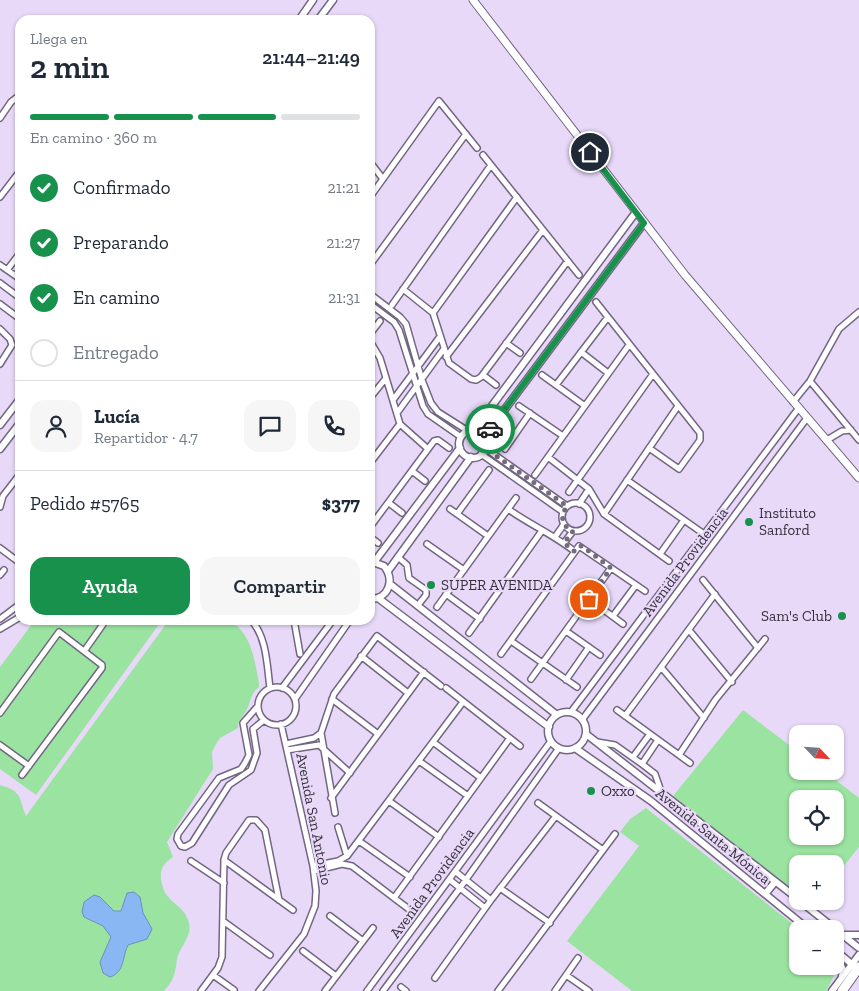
<!DOCTYPE html>
<html lang="es">
<head>
<meta charset="utf-8">
<style>
  body { margin:0; font-family:"Zilla Slab",serif; background:#f6f6f7; color:#1f2937; height:100vh; display:flex; flex-direction:column; font-size:19px; white-space:nowrap }
  * { box-sizing:border-box; margin:0 }
  p { font-size:16px; color:#747a83 }
  .icon { flex:none; width:28px; height:28px; fill:none; stroke:currentColor; stroke-width:2; stroke-linecap:round; stroke-linejoin:round }
  .map { position:relative; flex:1; overflow:hidden }
  .sheet { position:absolute; left:15px; top:15px; width:360px; height:610px; display:flex; flex-direction:column; background:#fff; border-radius:15px; box-shadow:0 1px 4px #0004 }
  .sheet>* { flex:none }
  .needle { width:32px; rotate:115deg }
  .tools { position:absolute; left:789px; top:725px; display:grid; gap:10px }
  .tools a { display:grid; place-items:center; width:55px; height:55px; border-radius:10px; background:#fff; box-shadow:0 1px 4px #0004; font-size:25px }
  .pin { position:absolute; display:grid; place-items:center; width:42px; height:42px; color:#fff; margin:-21px; border:2px solid #fff; border-radius:50%; box-shadow:0 1px 5px #0007 }
  .courier { position:absolute; display:grid; place-items:center; width:50px; height:50px; margin:-25px; border:4px solid #18914d; border-radius:50%; background:#fff; color:#222; box-shadow:0 1px 6px #0007 }
  .headline em { font-style:normal; font-weight:600 }
  .headline div { display:flex; flex-direction:column-reverse }
  .headline { display:flex; align-items:center; justify-content:space-between; height:85px; padding:0 15px }
  h1 { font-size:32px; font-weight:600; line-height:38px }
  .bar { display:grid; grid-template-columns:repeat(4,1fr); gap:8px 5px; align-content:center; height:60px; padding:0 15px }
  .bar i { height:6px; border-radius:4px; background:#e0e1e3 }
  .bar .selected { background:#18914d }
  .bar p { grid-column:span 4 }
  .line { display:flex; align-items:center; gap:12px; padding:0 15px; border-top:1px solid #e0e1e3 }
  .line div { flex:1 }
  .round { display:grid; place-items:center; flex:none; width:52px; height:52px; border-radius:15px; background:#f6f6f7 }
  ol { padding:0 15px; list-style:none }
  li { display:flex; align-items:center; gap:15px; height:55px }
  li p { margin-inline-start:auto }
  li .icon { padding:5px; border-radius:50%; background:#18914d; color:#fff; stroke-width:4 }
  li:last-child { color:#747a83 }
  li i { width:28px; height:28px; border:2px solid #e0e1e3; border-radius:50% }
  .primary-button { display:flex; gap:10px; margin-top:auto; padding:10px 15px }
  .primary-button a { flex:1; height:58px; border-radius:15px; background:#18914d; color:#fff; font-size:20px; font-weight:600; line-height:58px; text-align:center }
  .primary-button a+a { background:#f6f6f7; color:#1f2937 }
  .map>svg:first-child { display:block }
</style>
</head>
<body>
<div class="map">
<svg width="859" height="991" viewBox="0 0 859 991">
  <rect width="100%" height="100%" fill="#e8d9f9"/>
  <path fill="#9be3a1" fill-rule="evenodd" d="M 35,620 L 162,620 L 36,795 L 0,769 L 0,667 Z
    M 169,620 L 229,620 C 252,634 254,658 259,683 L 259,687 C 249,695 251,704 245,713 C 241,719 238,720 238,728 L 220,738 L 216,744 L 212,752 L 213,769 L 167,842 L 173,857 C 164,863 160,868 161,879 C 164,905 184,902 189,923 C 192,935 182,945 178,955 C 176,963 176,971 173,978 C 171,983 167,987 164,991 L 0,991 L 0,785 C 22,791 19,798 26,816 Z
    M 743,710 L 797,751 L 798,771 L 824,771 L 859,798 L 859,847 L 835,877 L 835,864 L 798,864 L 797,893 L 673,796 ZM 798,799 L 835,799 L 835,836 L 798,836 Z
    M 646,808 L 799,929 L 798,966 L 835,965 L 835,974 L 826,991 L 632,991 L 567,941 L 639,846 L 620,832 L 630,819 Z"/>
  <path fill="#89b7f4" stroke="#708ebd" d="M 134,892 L 140,897 L 143,913 L 152,929 L 147,939 L 128,945 C 122,957 125,972 110,977 L 103,973 L 100,962 L 111,937 L 103,926 L 84,917 L 82,912 L 84,902 L 94,895 L 100,897 L 114,911 L 121,911 L 127,893 Z"/>
  <g fill="none" stroke-linecap="round" stroke-linejoin="round">
    <defs>
      <path id="minor" d="M 0,118 L 11,102 L 20,95
        M 483,155 L 579,275
        M 370,162 L 383,179
        M 0,197 L 20,171
        M 370,197 L 439,101 L 477,148
        M 0,265 L 20,279
        M 370,265 L 466,134
        M 7,270 L 20,253
        M 0,283 L 20,298
        M 403,289 L 433,313 L 449,363 L 471,379 L 476,380 L 481,377 L 567,262
        M 370,294 L 400,317 L 406,324 L 422,380 L 431,403 L 438,412 L 468,431
        M 596,302 L 700,433 L 700,440 L 679,469 L 649,448
        M 0,304 L 20,319
        M 370,304 L 394,322 L 399,330 L 423,406 L 428,414 L 461,437
        M 392,305 L 491,165
        M 433,313 L 517,197
        M 0,329 L 10,339 L 12,345 L 0,364
        M 370,334 L 380,321
        M 370,341 L 380,358 L 400,424 L 428,449
        M 506,343 L 520,353
        M 581,352 L 608,373
        M 446,357 L 543,230
        M 483,375 L 496,385
        M 542,375 L 585,406
        M 810,381 L 859,440
        M 556,385 L 608,317
        M 370,398 L 386,378
        M 393,400 L 439,338
        M 793,402 L 810,381 L 839,329 L 859,312
        M 519,406 L 563,436
        M 397,413 L 443,350
        M 500,437 L 509,443
        M 827,440 L 842,431 L 851,430
        M 485,448 L 567,506
        M 505,449 L 530,413
        M 481,454 L 563,512
        M 548,457 L 589,489 L 604,514 L 669,561
        M 370,463 L 400,424
        M 412,471 L 425,481
        M 535,475 L 629,345
        M 627,480 L 704,534
        M 569,492 L 653,374
        M 389,503 L 402,513
        M562 517a14 14 0 1 1 28 0a14 14 0 1 1-28 0Z
        M 579,504 L 589,489
        M 0,507 L 3,496 L 20,474
        M 450,509 L 488,536
        M 508,509 C 529,524 554,535 574,551
        M 457,514 L 489,470
        M 604,514 L 678,406
        M 370,527 L 434,441 L 438,440 L 449,448
        M 370,537 L 378,543
        M 555,537 L 564,524
        M 564,543 L 573,531
        M 427,544 L 464,570
        M 0,548 L 20,563
        M 660,554 L 684,520
        M 398,557 L 407,565 L 409,578 L 426,590 L 426,595 L 418,605
        M 0,575 L 4,570
        M 703,580 L 758,648
        M 446,594 L 480,619
        M 589,599 L 623,624
        M 437,607 L 516,498
        M 613,616 L 636,585
        M 0,619 L 20,604
        M 251,620 C 267,637 267,666 270,688
        M 294,620 L 300,654
        M 0,629 L 20,617
        M 689,630 L 732,682
        M 566,631 L 600,655
        M 469,633 L 541,532
        M 511,641 L 577,687
        M 85,650 L 106,620
        M 501,654 L 579,546 L 645,591
        M 361,656 L 408,693
        M 661,667 L 704,718
        M 531,679 L 611,568
        M 566,680 L 589,647
        M258 706a19 19 0 1 1 38 0a19 19 0 1 1-38 0Z
        M 282,688 L 333,620
        M 446,688 L 520,746
        M 295,699 L 350,620
        M 332,699 L 378,734
        M 258,706 L 243,723 L 249,755 L 245,763 L 241,769 L 219,778 L 178,834 L 177,839 L 181,846 L 185,847 L 192,843 L 229,785 L 251,770 L 257,753 L 253,729 L 264,720
        M 617,710 L 690,763
        M 571,712 L 798,409
        M 0,713 L 59,632 L 102,665 L 102,668 L 22,775
        M 625,716 L 715,594
        M 582,720 L 807,418
        M 321,733 L 335,813
        M 433,742 L 481,778
        M 597,742 L 615,745 L 642,764 L 655,774 L 662,794
        M 286,744 L 314,738 L 321,733 L 334,694 L 377,636 L 441,686
        M 0,745 L 29,766
        M 287,750 L 319,745 L 350,773
        M 679,755 L 716,699 L 765,639
        M 633,757 L 650,734
        M 419,761 L 468,796
        M 642,764 L 658,740
        M 331,798 L 424,672
        M 389,801 L 439,837
        M 538,803 L 603,850
        M 338,827 L 347,856
        M 359,841 L 410,877
        M 224,860 L 293,910
        M 191,861 L 224,883
        M 313,866 L 338,861 L 347,856 L 463,702
        M 314,871 L 342,864 L 352,866 L 410,910
        M 456,872 L 491,900
        M 450,880 L 485,908
        M 500,888 L 550,923
        M 394,898 L 510,738
        M 330,916 L 363,941
        M 223,921 L 270,955
        M 303,951 L 336,976
        M 213,975 L 234,990
        M 566,975 L 589,991
        M 435,978 L 491,900 L 556,816
        M 401,987 L 406,991
        M 201,991 L 218,968 L 222,957 L 224,860 L 226,853 L 249,820 L 256,820 L 265,830 L 279,900
        M 259,991 L 304,934 L 315,906 L 316,891 L 313,866 L 281,724
        M 325,991 L 373,928
        M 367,991 L 551,741
        M 383,991 L 460,888 L 559,748
        M 498,991 L 615,834
        M 555,991 L 578,958"/>
      <path id="tertiary" d="M 299,20 L 313,0
        M 318,20 L 333,0
        M 0,425 L 20,399
        M 474,430 L 636,212
        M459 444a14 14 0 1 1 28 0a14 14 0 1 1-28 0Z
        M 484,437 L 644,223
        M 0,449 L 20,423
        M 370,561 L 384,566 C 395,580 389,599 370,599
        M 375,561 L 460,448
        M 388,571 L 471,457
        M 390,584 L 557,715
        M 378,598 L 549,727
        M548 731a19 19 0 1 1 38 0a19 19 0 1 1-38 0Z
        M 586,734 L 798,899
        M 575,748 L 651,801 L 808,929
        M 765,894 L 775,882
        M 800,901 L 859,948
        M 844,935 L 859,935
        M 835,950 L 855,967
        M 836,953 L 843,970 L 842,976
        M 832,991 L 859,955"/>
      <path id="secondary" d="M 473,0 L 685,275 L 859,478"/>
      <path id="trunk" d="M 842,991 L 859,967"/>
    </defs>
    <use href="#minor" stroke="#736682" stroke-width="8"/>
    <use href="#tertiary" stroke="#736682" stroke-width="9"/>
    <use href="#secondary" stroke="#736682" stroke-width="9"/>
    <use href="#trunk" stroke="#736682" stroke-width="11"/>
    <use href="#minor" stroke="#fff" stroke-width="5"/>
    <use href="#tertiary" stroke="#fff" stroke-width="6"/>
    <use href="#secondary" stroke="#fff" stroke-width="7"/>
    <use href="#trunk" stroke="#fff" stroke-width="9"/>
  </g>
  <g fill="none" stroke-linecap="round" stroke-linejoin="round">
    <path stroke="#746b7e" stroke-width="5" stroke-dasharray="0 9" d="M 490,429 L 484,437 L 485,448 L 567,506 C 560,516 561,526 573,531 L 564,543 L 574,551 L 579,546 L 582,546 L 611,568 L 589,599"/>
    <path stroke="#18914d" stroke-width="6" d="M 490,429 L 644,223 L 590,152"/>
  </g>
  <g fill="#18914d" stroke="#e8d9f9" stroke-width="2">
    <circle cx="749" cy="522" r="5"/>
    <circle cx="431" cy="585" r="5"/>
    <circle cx="842" cy="616" r="5"/>
    <circle cx="591" cy="791" r="5"/>
  </g>
  <g text-anchor="middle" dominant-baseline="central" stroke-width="4.5" stroke-linejoin="round" paint-order="stroke">
    <g font-size="15" fill="#36303c" stroke="#e8d9f9" text-anchor="start">
      <text x="759" y="513">Instituto<tspan x="759" dy="17">Sanford</tspan></text>
      <text x="441" y="585">SUPER AVENIDA</text>
      <text x="832" y="616" text-anchor="end">Sam's Club</text>
      <text x="601" y="791">Oxxo</text>
    </g>
    <g font-size="15" fill="#36303c" stroke="#e8d9f9">
      <text transform="translate(685 562) rotate(-53)">Avenida Providencia</text>
      <text transform="translate(314 819) rotate(79)">Avenida San Antonio</text>
      <text transform="translate(713 836) rotate(39)">Avenida Santa Mónica</text>
      <text transform="translate(432 883) rotate(-54)">Avenida Providencia</text>
    </g>
  </g>
</svg>
<div class="tools">
<a><svg class="needle" viewBox="-14 -14 28 28"><path d="M0-13l5 13h-10z" fill="#e53935"/><path d="M0 13l5-13h-10z" fill="#747a83"/></svg></a>
<a><svg class="icon" aria-label="locate" viewBox="0 0 24 24"><circle cx="12" cy="12" r="6"/><path d="M12 2v4M12 18v4M2 12h4M18 12h4"/></svg></a>
<a>+</a>
<a>−</a>
</div>
<div class="pin" style="left:589px;top:599px;background:#ea580c"><svg class="icon" aria-label="bag" viewBox="0 0 24 24"><path d="M5 8h14l-1 12H6zM9 8a3 3 0 0 1 6 0"/></svg></div>
<div class="pin" style="left:590px;top:152px;background:#1f2937"><svg class="icon" aria-label="home" viewBox="0 0 24 24"><path d="M3 11l9-7 9 7M6 9v11h12V9"/></svg></div>
<div class="courier" style="left:490px;top:429px"><svg class="icon" aria-label="car" viewBox="0 0 24 24"><path d="M5 17H2v-5l4-1 3-4h7l3 4 3 1v5h-3M9 17h6M6 11h13"/><circle cx="7" cy="17" r="2"/><circle cx="17" cy="17" r="2"/></svg></div>
<section class="sheet">
<div class="headline"><div><h1>2 min</h1><p>Llega en</p></div><em>21:44–21:49</em></div>
<div class="bar"><i class="selected"></i><i class="selected"></i><i class="selected"></i><i></i><p>En camino · 360 m</p></div>
<ol>
<li><svg class="icon" aria-label="check" viewBox="0 0 24 24"><path d="M5 12l5 5 9-10"/></svg>Confirmado<p>21:21</p></li>
<li><svg class="icon" aria-label="check" viewBox="0 0 24 24"><path d="M5 12l5 5 9-10"/></svg>Preparando<p>21:27</p></li>
<li><svg class="icon" aria-label="check" viewBox="0 0 24 24"><path d="M5 12l5 5 9-10"/></svg>En camino<p>21:31</p></li>
<li><i></i>Entregado</li>
</ol>
<div class="line" style="height:90px"><a class="round"><svg class="icon" aria-label="person" viewBox="0 0 24 24"><circle cx="12" cy="8" r="4"/><path d="M4 21q1-7 8-7t8 7"/></svg></a><div><b>Lucía</b><p>Repartidor · 4.7</p></div><a class="round"><svg class="icon" aria-label="chat" viewBox="0 0 24 24"><path d="M4 5h16v11H9l-5 4z"/></svg></a><a class="round"><svg class="icon" aria-label="phone" viewBox="0 0 24 24"><path d="M5 4h4l2 5-3 2q2 4 5 5l2-3 5 2v4C11 20 4 13 5 4z"/></svg></a></div>
<div class="line" style="height:65px"><div>Pedido #5765</div><b>$377</b></div>
<div class="primary-button"><a>Ayuda</a><a>Compartir</a></div>
</section>
</div>
</body>
</html>
